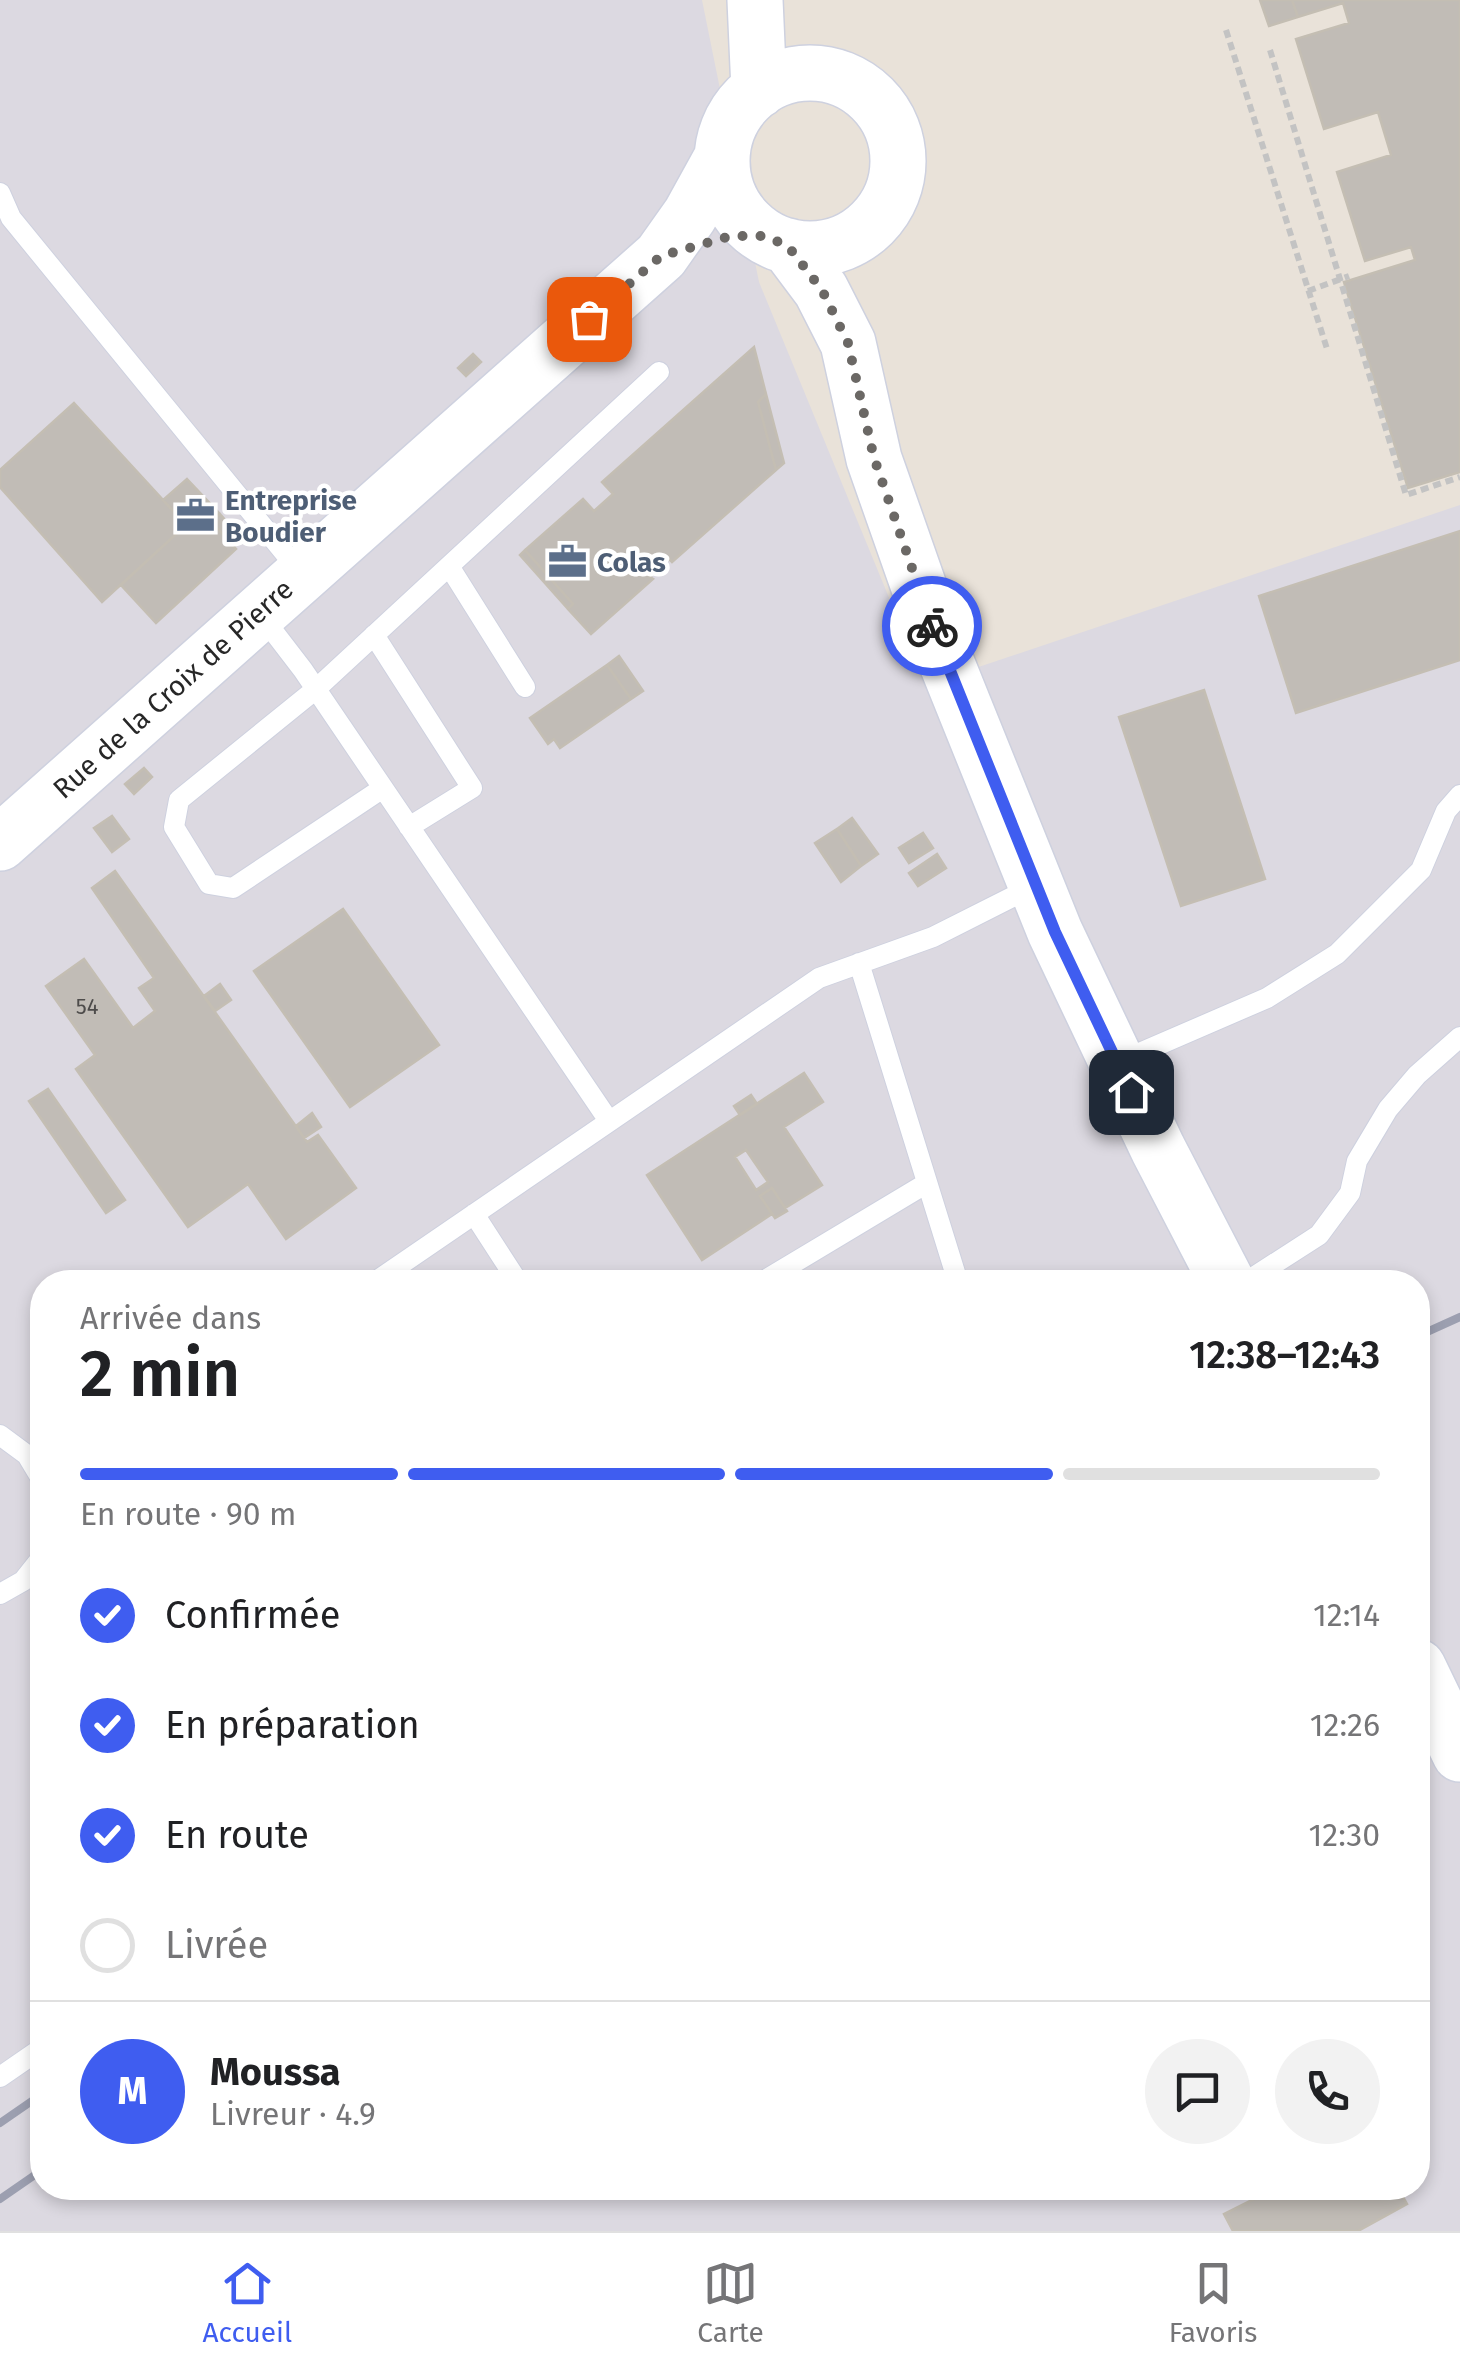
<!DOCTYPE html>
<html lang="fr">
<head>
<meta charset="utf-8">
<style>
  body { margin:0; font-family:"Fira Sans",sans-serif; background:#f2f2f2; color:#202124; height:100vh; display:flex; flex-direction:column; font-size:38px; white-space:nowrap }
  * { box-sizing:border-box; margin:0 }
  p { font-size:32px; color:#757577 }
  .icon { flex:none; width:55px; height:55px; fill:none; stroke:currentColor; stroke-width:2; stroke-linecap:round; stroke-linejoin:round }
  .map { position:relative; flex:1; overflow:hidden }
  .sheet { position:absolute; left:30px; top:1270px; width:1400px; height:930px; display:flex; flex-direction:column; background:#fff; border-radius:40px; box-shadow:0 5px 15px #0003 }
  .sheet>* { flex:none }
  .pin { position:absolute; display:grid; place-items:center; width:85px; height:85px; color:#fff; margin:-42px; border-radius:20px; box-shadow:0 5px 15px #0006 }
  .courier { position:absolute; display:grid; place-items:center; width:100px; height:100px; margin:-50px; border:8px solid #3f5df0; border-radius:50%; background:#fff; color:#222; box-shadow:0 2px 12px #0007 }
  .overview em { font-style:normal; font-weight:600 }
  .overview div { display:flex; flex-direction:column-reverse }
  .overview { display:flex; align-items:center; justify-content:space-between; height:170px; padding:0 50px }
  h1 { font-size:65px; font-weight:600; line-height:75px }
  .bar { display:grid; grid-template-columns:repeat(4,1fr); gap:15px 10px; align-content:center; height:120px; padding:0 50px }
  .bar i { height:12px; border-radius:8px; background:#e0e0e0 }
  .bar .active { background:#3f5df0 }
  .bar p { grid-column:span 4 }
  .line { display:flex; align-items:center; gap:25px; padding:0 50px; border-top:2px solid #e0e0e0 }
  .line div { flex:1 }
  .round { display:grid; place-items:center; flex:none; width:105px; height:105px; border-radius:52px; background:#f2f2f2 }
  ol { padding:0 50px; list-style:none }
  li { display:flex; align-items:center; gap:30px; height:110px }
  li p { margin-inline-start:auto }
  li .icon { padding:10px; border-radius:50%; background:#3f5df0; color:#fff; stroke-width:4 }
  li:last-child { color:#757577 }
  li i { width:55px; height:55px; border:5px solid #e0e0e0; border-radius:50% }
  .tabs { display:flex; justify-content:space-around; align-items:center; height:140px; border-top:2px solid #e0e0e0; background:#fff; font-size:28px; color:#757577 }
  .tabs a { display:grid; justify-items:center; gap:5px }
  .tabs .active { color:#3f5df0 }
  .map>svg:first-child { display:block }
</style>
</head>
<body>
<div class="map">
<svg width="1460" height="2231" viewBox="0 0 1460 2231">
  <rect width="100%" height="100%" fill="#e9e2d9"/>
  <path fill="#dcd9e1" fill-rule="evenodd" d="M 0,0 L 702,0 L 759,282 L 925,685 L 1460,505 L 1460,2231 L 0,2231 ZM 42,1282 L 1418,1282 L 1418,2188 L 42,2188 Z"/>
  <path fill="#c1bcb6" stroke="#c4beb3" stroke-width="2.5" fill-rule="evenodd" d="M 1260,0 L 1292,0 L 1298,17 L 1269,26 Z
    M 1292,0 L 1460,0 L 1460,472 L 1408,488 L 1344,282 L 1415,260 L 1411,247 L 1365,261 L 1337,172 L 1391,155 L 1378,112 L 1324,129 L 1296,39 L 1349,23 L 1343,3 L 1298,17 Z
    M 754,347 L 766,394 L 758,402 L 776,470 L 672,562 L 669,559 L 650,577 L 653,579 L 591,634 L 568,609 L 573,604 L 525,550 L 583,499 L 594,511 L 613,494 L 602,482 Z
    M 473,354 L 481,362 L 466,376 L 458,368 Z
    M 766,394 L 784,463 L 776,470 L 758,402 Z
    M 74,403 L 186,525 L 102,602 L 0,487 L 0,470 Z
    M 187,479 L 220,514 L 211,521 L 236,549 L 156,623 L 121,585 L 186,525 L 163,500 Z
    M 220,514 L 233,529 L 225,537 L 211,521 Z
    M 1460,531 L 1460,660 L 1296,713 L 1259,596 Z
    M 525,550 L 573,604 L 568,609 L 520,555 Z
    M 619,656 L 643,691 L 631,699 L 607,665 Z
    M 607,665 L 631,699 L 560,748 L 554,739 L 548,744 L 530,718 Z
    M 1204,690 L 1265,879 L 1181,906 L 1119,717 Z
    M 144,768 L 152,777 L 134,794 L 125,784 Z
    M 112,816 L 129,839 L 112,852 L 94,828 Z
    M 852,818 L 878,854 L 861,866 L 837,829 Z
    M 837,829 L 861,866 L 841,882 L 815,843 Z
    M 923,833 L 933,848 L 909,863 L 899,848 Z
    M 937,854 L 946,868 L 918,886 L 909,873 Z
    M 115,871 L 307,1142 L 318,1135 L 356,1188 L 286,1239 L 248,1184 L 188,1227 L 76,1069 L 95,1055 L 46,986 L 84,959 L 133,1028 L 155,1011 L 139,988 L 154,978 L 92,888 Z
    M 343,909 L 439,1045 L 350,1107 L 254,971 Z
    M 220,984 L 231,1000 L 215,1011 L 204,996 Z
    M 804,1073 L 823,1102 L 784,1127 L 822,1185 L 785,1208 L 772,1188 L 760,1196 L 772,1214 L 702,1260 L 647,1175 ZM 746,1150 L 768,1182 L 756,1190 L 735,1157 Z
    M 48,1089 L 125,1200 L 106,1213 L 29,1101 Z
    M 751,1095 L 757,1104 L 740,1115 L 734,1106 Z
    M 312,1113 L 321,1127 L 304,1138 L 296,1126 Z
    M 772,1188 L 787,1211 L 775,1218 L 760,1196 Z
    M 1276,2188 L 1398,2188 L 1407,2204 L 1358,2231 L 1233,2231 L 1224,2214 Z"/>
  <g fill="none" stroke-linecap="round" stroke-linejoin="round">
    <defs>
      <path id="lane" d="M 0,193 L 11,218 L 301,573
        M 449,566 L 525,687
        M 260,614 L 303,670 L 609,1121
        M 374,635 L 472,788 L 409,827
        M 383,788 L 233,888 L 209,884 L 174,827 L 179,800 L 316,689 L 659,372
        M 859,963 L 958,1282
        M 1119,1062 L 1267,998 L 1337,954 L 1421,870 L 1446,811 L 1460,795
        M 474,1214 L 518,1282
        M 375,1282 L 819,978 L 933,937 L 1034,886
        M 762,1282 L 927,1183
        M 1246,1282 L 1319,1235 L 1350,1193 L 1357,1161 L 1388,1109 L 1417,1075 L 1460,1037
        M 0,1435 L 27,1455 L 42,1480
        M 0,1594 L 23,1581 L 42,1557
        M 0,2077 L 42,2048"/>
      <path id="secondary" d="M 755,0 L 759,90
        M722 161a88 88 0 1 1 176 0a88 88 0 1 1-176 0Z
        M 788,246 L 821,290 L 848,343 L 874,459 L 939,644 L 1055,932 L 1158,1149 L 1227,1282
        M 0,843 L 661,256 L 690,215 L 722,157
        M 1418,1667 L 1460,1754"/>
    </defs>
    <use href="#lane" stroke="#ced1df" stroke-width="22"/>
    <use href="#secondary" stroke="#ced1df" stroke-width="58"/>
    <path stroke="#c3c3c3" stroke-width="6" stroke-dasharray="8 5" stroke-linecap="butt" d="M 1226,30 L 1328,352
      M 1270,50 L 1406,495 L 1460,477
      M 1308,291 L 1349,276"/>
    <use href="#lane" stroke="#fff" stroke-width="20"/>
    <use href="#secondary" stroke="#fff" stroke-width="55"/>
    <path stroke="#9c9fb0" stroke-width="8" d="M 1418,1336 L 1460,1317
      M 0,2123 L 42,2094
      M 0,2199 L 42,2170"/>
  </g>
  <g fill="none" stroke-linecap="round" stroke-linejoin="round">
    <path stroke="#6b6865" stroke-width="10" stroke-dasharray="0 18" d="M 589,319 L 661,256 L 731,236 L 764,236 L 788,246 L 822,290 L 848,343 L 874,458 L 932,626"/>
    <path stroke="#3f5df0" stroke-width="12" d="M 932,626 L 1055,932 L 1131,1092"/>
  </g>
  <defs>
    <symbol id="office-bare" viewBox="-9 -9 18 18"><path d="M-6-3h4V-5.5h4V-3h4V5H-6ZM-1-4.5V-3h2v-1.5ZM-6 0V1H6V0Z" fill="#5c6f8a" stroke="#fff" stroke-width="2.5" paint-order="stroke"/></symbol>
  </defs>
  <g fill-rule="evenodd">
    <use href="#office-bare" x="168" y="488" width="55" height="55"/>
    <use href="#office-bare" x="540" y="534" width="55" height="55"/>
  </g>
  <g text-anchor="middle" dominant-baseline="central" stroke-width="9" stroke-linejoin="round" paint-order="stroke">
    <g font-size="22" fill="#4e4c4b">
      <text x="87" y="1006">54</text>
    </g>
    <g font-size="28" font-weight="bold" fill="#4e5e75" stroke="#fff" text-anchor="start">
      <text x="225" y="500">Entreprise<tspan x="225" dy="32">Boudier</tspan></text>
      <text x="597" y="562">Colas</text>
    </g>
    <g font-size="28" fill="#272727" stroke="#fff">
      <text transform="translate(173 689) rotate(-42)">Rue de la Croix de Pierre</text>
    </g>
  </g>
</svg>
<div class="pin" style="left:589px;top:319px;background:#ea580c"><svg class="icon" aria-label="bag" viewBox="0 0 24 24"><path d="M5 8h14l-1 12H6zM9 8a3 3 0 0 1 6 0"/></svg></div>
<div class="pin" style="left:1131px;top:1092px;background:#1f2937"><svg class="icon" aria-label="home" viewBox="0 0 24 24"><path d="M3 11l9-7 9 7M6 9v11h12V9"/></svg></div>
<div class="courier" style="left:932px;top:626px"><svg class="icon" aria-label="bike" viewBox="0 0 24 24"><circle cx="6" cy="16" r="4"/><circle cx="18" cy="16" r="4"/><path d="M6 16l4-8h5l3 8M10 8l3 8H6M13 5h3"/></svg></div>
<section class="sheet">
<div class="overview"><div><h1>2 min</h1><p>Arrivée dans</p></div><em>12:38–12:43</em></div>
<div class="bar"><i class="active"></i><i class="active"></i><i class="active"></i><i></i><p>En route · 90 m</p></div>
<ol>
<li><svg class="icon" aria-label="check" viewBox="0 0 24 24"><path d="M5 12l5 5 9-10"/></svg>Confirmée<p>12:14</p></li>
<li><svg class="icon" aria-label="check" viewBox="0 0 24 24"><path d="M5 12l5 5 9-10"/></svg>En préparation<p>12:26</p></li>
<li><svg class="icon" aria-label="check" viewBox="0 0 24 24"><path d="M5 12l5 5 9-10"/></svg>En route<p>12:30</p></li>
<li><i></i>Livrée</li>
</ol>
<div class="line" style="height:180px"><b class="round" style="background:#3f5df0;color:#fff">M</b><div><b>Moussa</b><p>Livreur · 4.9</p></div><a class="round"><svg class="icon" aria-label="chat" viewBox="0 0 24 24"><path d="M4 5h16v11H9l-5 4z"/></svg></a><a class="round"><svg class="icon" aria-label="phone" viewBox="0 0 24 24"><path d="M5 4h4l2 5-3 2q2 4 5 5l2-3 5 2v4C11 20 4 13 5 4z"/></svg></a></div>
</section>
</div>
<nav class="tabs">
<a class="active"><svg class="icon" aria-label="home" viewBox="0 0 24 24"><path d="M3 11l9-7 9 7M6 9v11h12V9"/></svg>Accueil</a>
<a><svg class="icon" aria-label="map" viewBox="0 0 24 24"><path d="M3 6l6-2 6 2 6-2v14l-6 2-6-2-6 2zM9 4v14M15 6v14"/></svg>Carte</a>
<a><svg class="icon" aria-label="saved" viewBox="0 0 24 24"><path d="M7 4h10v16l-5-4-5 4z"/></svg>Favoris</a>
</nav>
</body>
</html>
